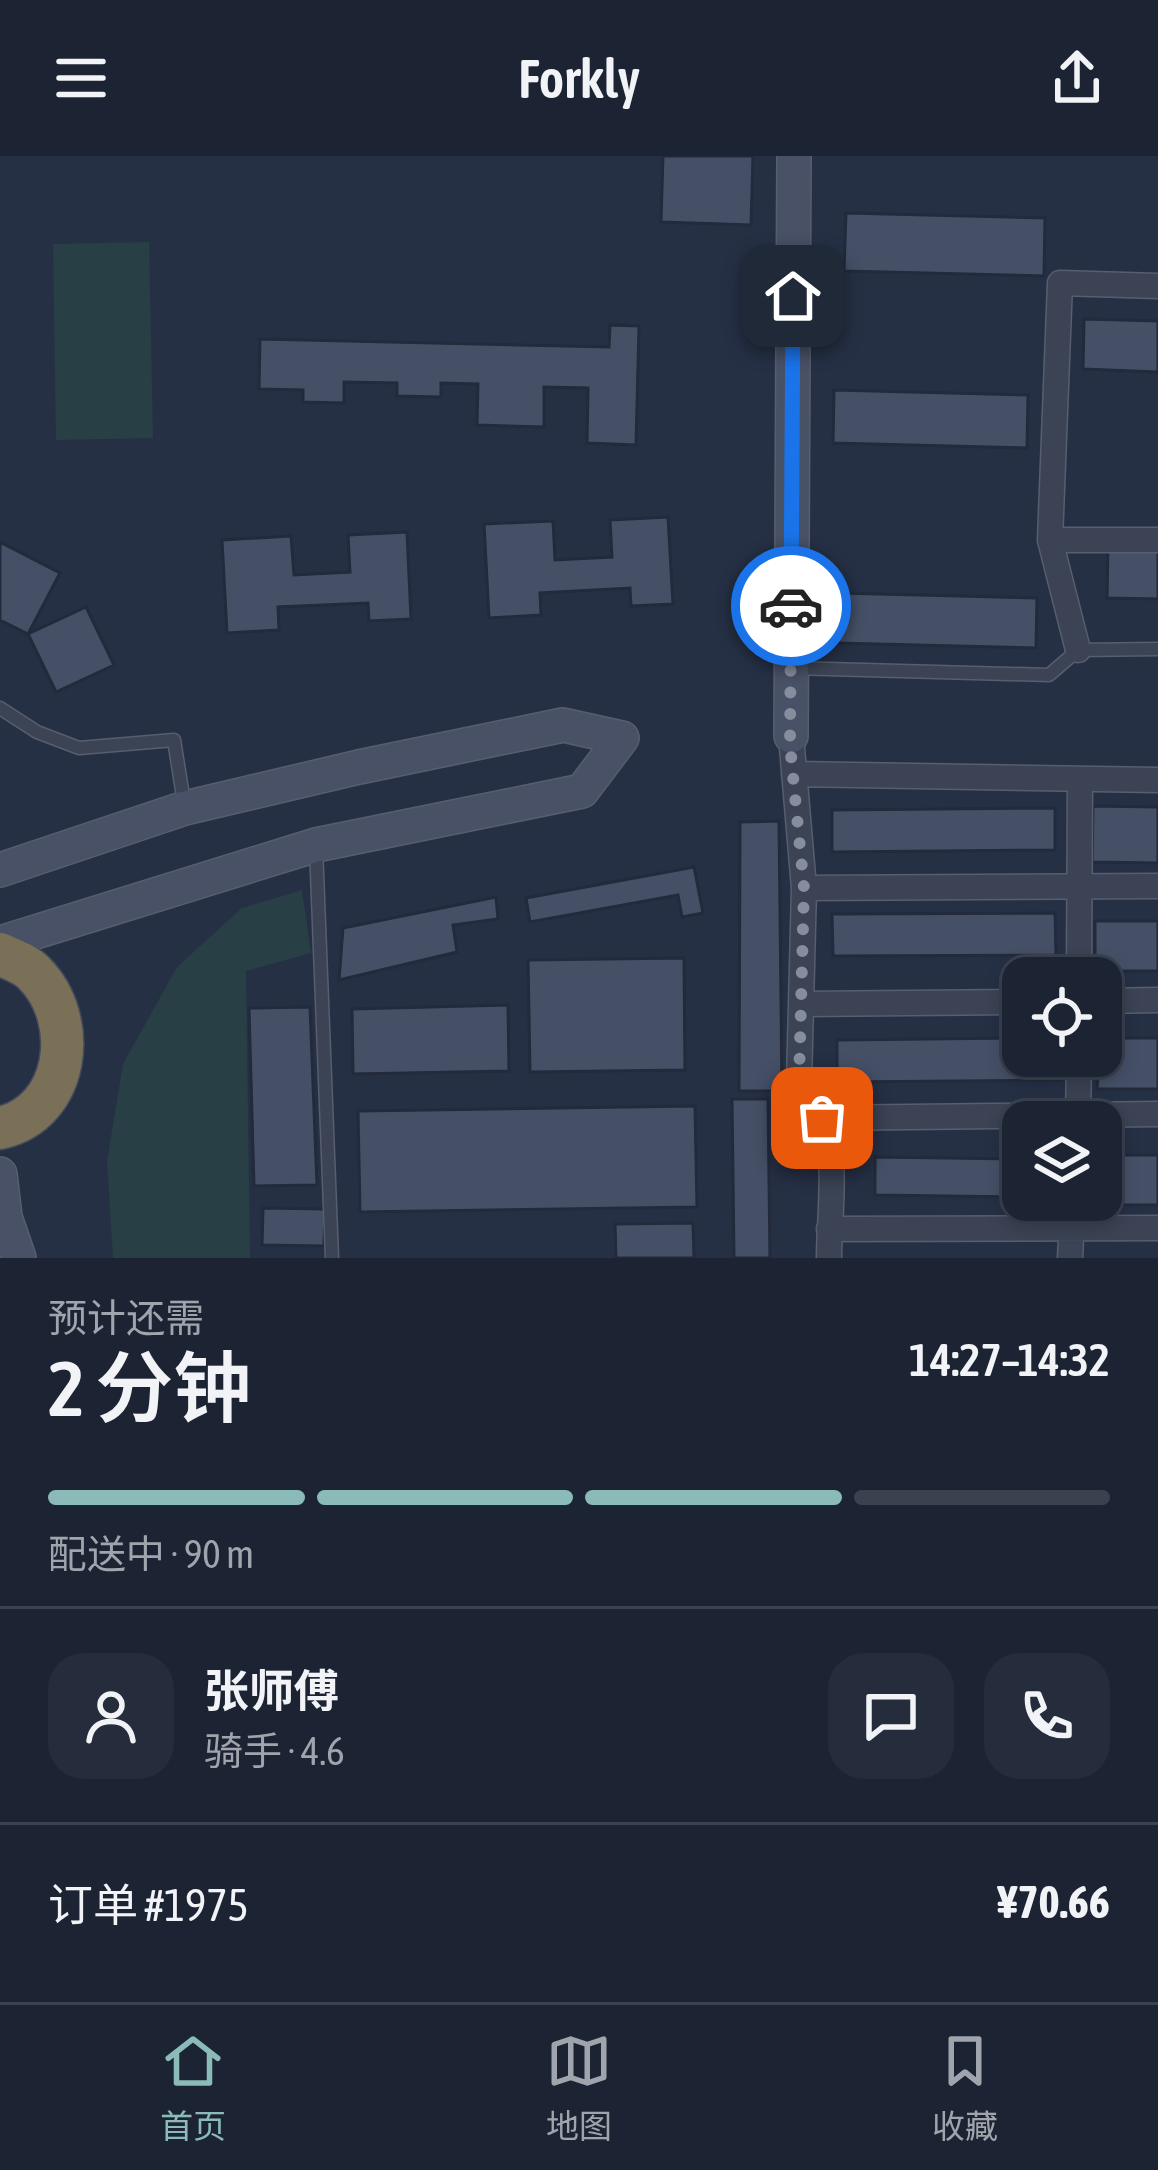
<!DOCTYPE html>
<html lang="zh">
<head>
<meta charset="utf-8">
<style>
  body { margin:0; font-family:"Asap Condensed","Noto Sans SC",sans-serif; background:#252c3c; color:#f1f3f6; height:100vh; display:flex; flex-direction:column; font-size:45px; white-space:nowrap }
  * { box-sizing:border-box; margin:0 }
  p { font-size:39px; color:#a0a4ac }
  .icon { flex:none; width:66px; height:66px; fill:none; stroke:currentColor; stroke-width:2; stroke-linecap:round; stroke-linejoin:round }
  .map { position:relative; height:1102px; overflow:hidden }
  .side { display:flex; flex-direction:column; background:#1c2434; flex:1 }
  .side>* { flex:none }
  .controls { position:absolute; left:1002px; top:801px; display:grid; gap:24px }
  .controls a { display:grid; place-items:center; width:120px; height:120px; border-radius:24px; background:#1c2434; box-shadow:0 6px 18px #0003,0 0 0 3px #3a414f; font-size:60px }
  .pin { position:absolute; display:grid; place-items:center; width:102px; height:102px; color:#fff; margin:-51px; border-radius:24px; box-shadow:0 6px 18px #0006 }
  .courier { position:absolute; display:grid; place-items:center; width:120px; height:120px; margin:-60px; border:9px solid #1a73e8; border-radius:50%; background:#fff; color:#222; box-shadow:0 3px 15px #0007 }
  .head em { font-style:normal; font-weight:600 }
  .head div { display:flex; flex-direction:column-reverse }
  .head { display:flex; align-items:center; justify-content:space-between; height:204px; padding:0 48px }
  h1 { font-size:78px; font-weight:600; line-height:90px }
  .bar { display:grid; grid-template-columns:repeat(4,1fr); gap:18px 12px; align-content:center; height:144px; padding:0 48px }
  .bar i { height:15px; border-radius:9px; background:#3a414f }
  .bar .selected { background:#8bbbb9 }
  .bar p { grid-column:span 4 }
  .line { display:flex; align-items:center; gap:30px; padding:0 48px; border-top:3px solid #3a414f }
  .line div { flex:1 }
  .round { display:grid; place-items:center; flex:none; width:126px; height:126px; border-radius:36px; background:#252c3c }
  header { display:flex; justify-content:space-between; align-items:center; height:156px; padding:0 48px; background:#1c2434; font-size:54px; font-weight:600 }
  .tab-bar { display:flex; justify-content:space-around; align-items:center; height:168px; border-top:3px solid #3a414f; background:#1c2434; font-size:33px; color:#a0a4ac }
  .tab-bar a { display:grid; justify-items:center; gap:6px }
  .tab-bar .selected { color:#8bbbb9 }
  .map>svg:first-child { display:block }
</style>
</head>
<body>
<header><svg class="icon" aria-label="menu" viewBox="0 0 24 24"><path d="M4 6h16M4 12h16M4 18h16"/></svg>Forkly<svg class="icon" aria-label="share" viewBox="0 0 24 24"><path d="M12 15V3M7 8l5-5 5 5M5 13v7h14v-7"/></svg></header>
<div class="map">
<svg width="1158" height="1102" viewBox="0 0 1158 1102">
  <rect width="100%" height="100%" fill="#263045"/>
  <path fill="#283f46" d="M 149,86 L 153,282 L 56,284 L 53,88 Z
    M 302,734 L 311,797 L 246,815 L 250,1102 L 113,1102 L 107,1005 L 123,908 L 177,811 L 242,752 Z"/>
  <path fill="#455067" stroke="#222a3c" stroke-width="3" d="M 663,0 L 753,0 L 751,69 L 661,66 Z
    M 846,57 L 1045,62 L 1044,120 L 844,115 Z
    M 1084,163 L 1158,165 L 1158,216 L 1083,213 Z
    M 610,169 L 639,170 L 636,289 L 587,287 L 588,232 L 544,231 L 544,271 L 477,269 L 478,228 L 441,227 L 441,241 L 397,240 L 397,227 L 344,226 L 344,247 L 303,246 L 303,234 L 259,233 L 260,183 L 609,191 Z
    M 834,234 L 1028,239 L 1027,292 L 833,287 Z
    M 668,361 L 673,448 L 631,450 L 630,432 L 540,437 L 541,459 L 489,462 L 484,368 L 553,365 L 555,404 L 612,401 L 610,364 Z
    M 407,376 L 411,463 L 369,465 L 368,447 L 278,451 L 279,474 L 227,477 L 222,384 L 291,380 L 294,419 L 350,416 L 348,379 Z
    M 0,386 L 60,417 L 28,478 L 0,464 Z
    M 1108,391 L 1158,392 L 1158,443 L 1107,442 Z
    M 839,437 L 1037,442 L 1036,492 L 837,487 Z
    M 86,451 L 114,509 L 56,536 L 28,478 Z
    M 1093,650 L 1158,651 L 1158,707 L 1092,706 Z
    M 1055,652 L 1055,694 L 832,696 L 832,654 Z
    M 779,665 L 782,935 L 739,935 L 740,666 Z
    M 694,711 L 703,757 L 682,761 L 678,739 L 530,766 L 526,742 Z
    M 496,741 L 498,763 L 453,769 L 457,796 L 339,824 L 343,772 Z
    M 1055,757 L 1056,799 L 833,800 L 832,758 Z
    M 1095,765 L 1158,765 L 1158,815 L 1095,815 Z
    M 684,802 L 685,914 L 530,916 L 528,804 Z
    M 508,849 L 509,915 L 353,918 L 352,853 Z
    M 310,851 L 317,1029 L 254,1030 L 249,852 Z
    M 1023,882 L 1023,900 L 1060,900 L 1060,924 L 837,926 L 837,884 Z
    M 1101,882 L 1158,882 L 1158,933 L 1097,933 Z
    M 732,943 L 768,943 L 770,1102 L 734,1102 Z
    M 695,950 L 697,1051 L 360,1056 L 358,955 Z
    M 1101,999 L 1158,999 L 1158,1049 L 1089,1049 L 1089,1044 L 1101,1044 Z
    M 875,1001 L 1023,1003 L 1023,1041 L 875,1039 Z
    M 263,1052 L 325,1053 L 324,1090 L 262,1089 Z
    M 693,1067 L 694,1102 L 616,1102 L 615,1068 Z"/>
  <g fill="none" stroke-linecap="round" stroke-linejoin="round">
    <defs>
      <path id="lane" d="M 792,512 L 1049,519 L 1078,494 L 1158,493
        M 0,552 L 37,576 L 79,592 L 174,584 L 182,634
        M 316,691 L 332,1102"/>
      <path id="street" d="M 1050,384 L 1158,384
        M 1078,494 L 1050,384 L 1060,127 L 1158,130
        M 791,580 L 804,732 L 799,926 C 805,943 818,953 823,966 C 838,1006 829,1060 829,1102
        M 794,618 L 1158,624
        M 804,732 L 1158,730
        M 1079,822 L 1080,623
        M 1101,845 L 1158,844
        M 801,848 L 1023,846
        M 822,962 L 1158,958
        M 1078,966 L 1079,900
        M 829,1073 L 1158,1072
        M 1070,1102 L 1073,1044"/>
      <path id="secondary" d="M 791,580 L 794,0
        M 0,714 L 185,652 L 359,611 L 563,569 L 622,582 L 582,635 L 316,689 L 0,787
        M 0,1018 L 5,1061 L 19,1102"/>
      <path id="highway" d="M 0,798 C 10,803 26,808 34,817 C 81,864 69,957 0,972"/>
    </defs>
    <use href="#lane" stroke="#575e6e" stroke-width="15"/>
    <use href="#street" stroke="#575e6e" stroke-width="27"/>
    <use href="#secondary" stroke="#575e6e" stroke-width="36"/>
    <use href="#highway" stroke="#434b5c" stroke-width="45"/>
    <use href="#lane" stroke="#3b4354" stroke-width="12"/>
    <use href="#street" stroke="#3b4354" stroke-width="24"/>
    <use href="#secondary" stroke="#495167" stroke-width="33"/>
    <use href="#highway" stroke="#7a7058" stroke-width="42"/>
  </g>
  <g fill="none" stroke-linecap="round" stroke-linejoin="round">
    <path stroke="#868d9d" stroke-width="12" stroke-dasharray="0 21.6" d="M 791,450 L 790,589 L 804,732 L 799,926 L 810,951 L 822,962"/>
    <path stroke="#1a73e8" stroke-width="15" d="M 791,450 L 793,140"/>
  </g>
</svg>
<div class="controls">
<a><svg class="icon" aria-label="locate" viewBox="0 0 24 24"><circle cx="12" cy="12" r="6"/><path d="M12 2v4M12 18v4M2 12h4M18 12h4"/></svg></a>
<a><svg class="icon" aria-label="layers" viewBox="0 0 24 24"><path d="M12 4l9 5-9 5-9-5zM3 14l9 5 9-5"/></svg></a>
</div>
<div class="pin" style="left:822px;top:962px;background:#ea580c"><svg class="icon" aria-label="bag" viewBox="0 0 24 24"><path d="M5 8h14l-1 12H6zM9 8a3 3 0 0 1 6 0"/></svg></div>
<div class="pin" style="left:793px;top:140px;background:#1f2937"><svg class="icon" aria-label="home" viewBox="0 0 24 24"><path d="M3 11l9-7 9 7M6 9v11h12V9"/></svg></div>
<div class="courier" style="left:791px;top:450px"><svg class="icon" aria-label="car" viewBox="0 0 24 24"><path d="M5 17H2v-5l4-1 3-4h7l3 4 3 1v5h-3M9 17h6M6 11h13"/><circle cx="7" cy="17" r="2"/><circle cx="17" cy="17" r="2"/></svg></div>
</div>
<section class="side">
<div class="head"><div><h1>2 分钟</h1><p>预计还需</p></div><em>14:27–14:32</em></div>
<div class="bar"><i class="selected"></i><i class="selected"></i><i class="selected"></i><i></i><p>配送中 · 90 m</p></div>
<div class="line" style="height:216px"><a class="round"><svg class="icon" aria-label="person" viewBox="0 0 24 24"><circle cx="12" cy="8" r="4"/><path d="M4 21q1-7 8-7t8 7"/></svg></a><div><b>张师傅</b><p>骑手 · 4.6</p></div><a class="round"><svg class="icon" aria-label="chat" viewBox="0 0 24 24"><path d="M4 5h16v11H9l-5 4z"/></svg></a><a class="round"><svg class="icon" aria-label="phone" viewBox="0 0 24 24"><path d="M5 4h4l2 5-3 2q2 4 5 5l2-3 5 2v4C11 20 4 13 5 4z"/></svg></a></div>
<div class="line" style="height:156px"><div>订单 #1975</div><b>¥70.66</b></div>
</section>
<nav class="tab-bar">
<a class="selected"><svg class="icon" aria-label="home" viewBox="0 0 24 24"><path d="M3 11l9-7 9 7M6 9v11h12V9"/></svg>首页</a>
<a><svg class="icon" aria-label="map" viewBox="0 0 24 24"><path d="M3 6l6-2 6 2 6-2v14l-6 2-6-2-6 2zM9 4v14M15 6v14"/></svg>地图</a>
<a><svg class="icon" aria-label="saved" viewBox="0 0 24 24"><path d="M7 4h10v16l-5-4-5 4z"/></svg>收藏</a>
</nav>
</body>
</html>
